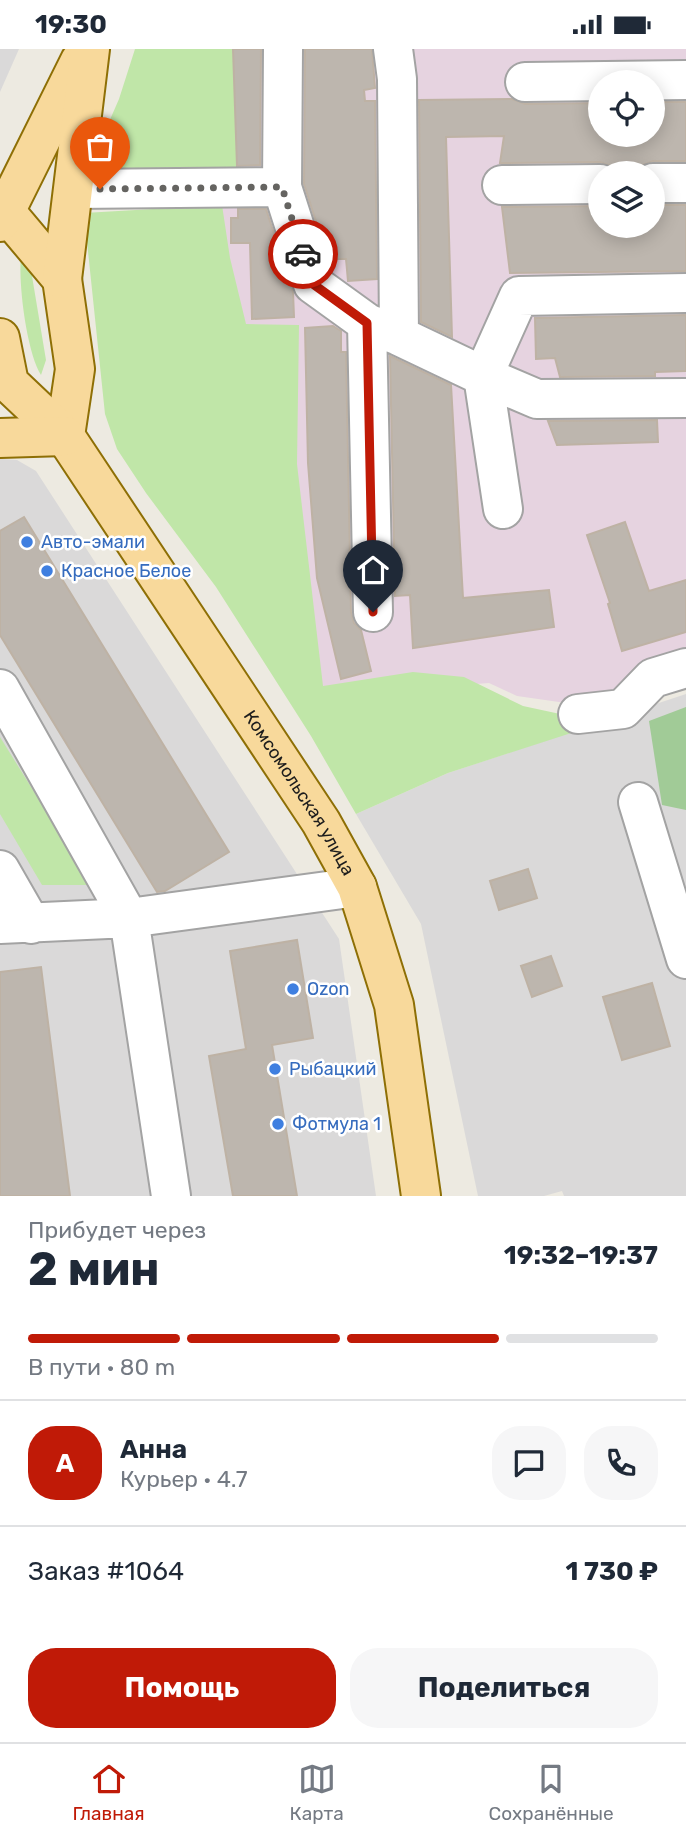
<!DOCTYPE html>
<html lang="ru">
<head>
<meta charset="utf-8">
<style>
  body { margin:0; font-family:Rubik,sans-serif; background:#f6f6f7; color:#1f2937; height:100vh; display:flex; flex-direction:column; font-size:26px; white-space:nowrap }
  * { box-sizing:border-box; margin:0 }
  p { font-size:23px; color:#747a83 }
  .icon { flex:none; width:38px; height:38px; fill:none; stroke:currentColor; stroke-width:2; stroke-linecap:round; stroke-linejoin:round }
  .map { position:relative; height:1147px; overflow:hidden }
  .drawer { display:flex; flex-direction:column; background:#fff; flex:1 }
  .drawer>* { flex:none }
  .controls { position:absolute; left:588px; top:21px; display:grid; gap:14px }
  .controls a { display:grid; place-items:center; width:77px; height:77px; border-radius:50%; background:#fff; box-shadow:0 4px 18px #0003; font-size:35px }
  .pin { position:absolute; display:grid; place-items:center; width:60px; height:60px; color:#fff; margin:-72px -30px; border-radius:50% 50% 50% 0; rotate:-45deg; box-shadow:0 0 7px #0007 }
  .pin .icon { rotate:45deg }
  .courier { position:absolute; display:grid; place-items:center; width:70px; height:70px; margin:-35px; border:5px solid #c01a07; border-radius:50%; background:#fff; color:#222; box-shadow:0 2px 9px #0007 }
  .headline em { font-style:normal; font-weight:700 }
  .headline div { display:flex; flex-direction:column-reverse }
  .headline { display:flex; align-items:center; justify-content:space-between; height:119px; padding:0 28px }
  h1 { font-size:46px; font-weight:700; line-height:52px }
  .bar { display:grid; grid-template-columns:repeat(4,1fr); gap:10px 7px; align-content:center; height:84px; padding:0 28px }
  .bar i { height:9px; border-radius:5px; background:#e0e1e3 }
  .bar .on { background:#c01a07 }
  .bar p { grid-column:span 4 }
  .line { display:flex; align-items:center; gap:18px; padding:0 28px; border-top:2px solid #e0e1e3 }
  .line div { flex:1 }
  .round { display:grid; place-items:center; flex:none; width:74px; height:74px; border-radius:28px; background:#f6f6f7 }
  .primary-button { display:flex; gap:14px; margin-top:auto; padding:14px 28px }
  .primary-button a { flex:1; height:80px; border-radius:28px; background:#c01a07; color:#fff; font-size:28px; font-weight:700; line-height:80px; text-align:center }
  .primary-button a+a { background:#f6f6f7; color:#1f2937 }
  .status { display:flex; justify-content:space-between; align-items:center; height:49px; padding:0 35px; background:#fff; direction:ltr }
  .status svg { height:19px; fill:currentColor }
  .dock { display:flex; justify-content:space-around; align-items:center; height:98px; border-top:2px solid #e0e1e3; background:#fff; font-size:19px; color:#747a83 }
  .dock a { display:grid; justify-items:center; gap:4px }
  .dock .on { color:#c01a07 }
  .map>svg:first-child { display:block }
</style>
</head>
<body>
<div class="status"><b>19:30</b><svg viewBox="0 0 49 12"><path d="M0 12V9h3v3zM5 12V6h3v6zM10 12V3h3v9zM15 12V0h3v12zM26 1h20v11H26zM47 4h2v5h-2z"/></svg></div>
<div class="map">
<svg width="686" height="1147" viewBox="0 0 686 1147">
  <rect width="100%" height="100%" fill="#edeae1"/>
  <path fill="#dad9d9" d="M 0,0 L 19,0 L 0,43 Z
    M 0,410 L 17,411 L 36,422 L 339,890 L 376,1147 L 0,1147 Z
    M 686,645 L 686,1147 L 564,1147 L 562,1142 L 544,1147 L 478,1147 L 421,875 L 356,765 L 448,724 Z"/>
  <path fill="#e6d3e0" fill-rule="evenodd" d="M 210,0 L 686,0 L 686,600 L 668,606 L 601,659 L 517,647 L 489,634 L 317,647 L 200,137 ZM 600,33 L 653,33 L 653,86 L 600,86 ZM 600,124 L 653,124 L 653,177 L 600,177 Z"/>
  <path fill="#c0e6a8" d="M 135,0 L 233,0 L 237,121 L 94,134 L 99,96 L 119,50 Z
    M 222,156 L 230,209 L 246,275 L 299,276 L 297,415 L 323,637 L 413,623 L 464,628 L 523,657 L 602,674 L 448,724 L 356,765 L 311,687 L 216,538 L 146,444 L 117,400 L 105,365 L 84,164 Z
    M 21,208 L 31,221 L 46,311 L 41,326 C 27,304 18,235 21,208 Z
    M 0,688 L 92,836 L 42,836 L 0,765 Z"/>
  <path fill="#a1cb97" d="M 686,658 L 686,761 L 662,756 L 649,672 Z"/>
  <path fill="#bdb6ae" stroke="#beb2a4" stroke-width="2" d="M 233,0 L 261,0 L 260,116 L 237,117 Z
    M 305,0 L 372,0 L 375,39 L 364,41 L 365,52 L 375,52 L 377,230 L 348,232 L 346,210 L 328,210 L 304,135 Z
    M 512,50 L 525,55 L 600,54 L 600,86 L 653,86 L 653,53 L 686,53 L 686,112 L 653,112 L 640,117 L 613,118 L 600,113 L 500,114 L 504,87 L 446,88 L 452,288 L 421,273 L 419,51 Z
    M 653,156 L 686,156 L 686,222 L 510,224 L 502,158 L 600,157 L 600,177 L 653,177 Z
    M 238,160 L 266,160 L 293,243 L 294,268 L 252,270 L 250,194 L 231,194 L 231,169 L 238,169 Z
    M 686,266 L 686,322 L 655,323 L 655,327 L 560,328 L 555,309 L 536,310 L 535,269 Z
    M 333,277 L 341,282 L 341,303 L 346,303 L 351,563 L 354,574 L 361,581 L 371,622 L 341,630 L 317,529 L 308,414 L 305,279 Z
    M 390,307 L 451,336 L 463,549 L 549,541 L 554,578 L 413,599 L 410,546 L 395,547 Z
    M 657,371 L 658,393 L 557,396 L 548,372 Z
    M 24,468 L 229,803 L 165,842 L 157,843 L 0,586 L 0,482 Z
    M 625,473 L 649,542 L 686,531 L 686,583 L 622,602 L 608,555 L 610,554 L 587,486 Z
    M 528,820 L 537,849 L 499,861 L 490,832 Z
    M 297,891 L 313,989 L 272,996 L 297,1147 L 233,1147 L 209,1007 L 246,1000 L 230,902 Z
    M 551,907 L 562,937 L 532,948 L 521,917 Z
    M 41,918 L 70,1147 L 0,1147 L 0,923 Z
    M 652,934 L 670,997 L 622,1011 L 603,948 Z"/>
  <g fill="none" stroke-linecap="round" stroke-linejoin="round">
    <defs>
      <path id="minor" d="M 525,33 L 686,31
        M 653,134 L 686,134
        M 502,136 L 600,135
        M 282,138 L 283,0
        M 74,140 L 282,138 L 313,235 L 367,274 L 399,287 L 397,30 L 393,0
        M 686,244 L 519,247 L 483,327 L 537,350 L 686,349
        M 367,274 L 373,563
        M 399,287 L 483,327 L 503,460
        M 0,640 L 129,869 L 171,1147
        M 578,665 L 623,660 L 653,629 L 686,619
        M 638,753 L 686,910
        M 0,821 L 31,875
        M 0,875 L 129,869 L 357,838"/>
      <g id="major">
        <path d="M 4,161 L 62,230 L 75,320 L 65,387"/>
        <path d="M 0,173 L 80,12"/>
        <path d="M 62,230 L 90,0"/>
        <path id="s1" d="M 0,289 L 9,334 L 65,387 L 321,773 L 357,838 L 394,956 L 421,1147"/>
        <path d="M 0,389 L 65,387"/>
      </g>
    </defs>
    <use href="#minor" stroke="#a3a3a3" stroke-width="42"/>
    <use href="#major" stroke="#8e6f05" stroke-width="42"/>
    <use href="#minor" stroke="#fff" stroke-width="38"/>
    <use href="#major" stroke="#f8d99b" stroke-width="38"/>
  </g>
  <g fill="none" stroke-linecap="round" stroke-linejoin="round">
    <path stroke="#656461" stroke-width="7" stroke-dasharray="0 12.6" d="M 100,140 L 282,138 L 303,205"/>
    <path stroke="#c01a07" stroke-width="9" d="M 303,205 L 313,235 L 367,274 L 373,563"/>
  </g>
  <g fill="#3f7fe0" stroke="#fff" stroke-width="2.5">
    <circle cx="27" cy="493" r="7"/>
    <circle cx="47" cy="522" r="7"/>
    <circle cx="293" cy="940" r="7"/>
    <circle cx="275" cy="1020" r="7"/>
    <circle cx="278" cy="1075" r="7"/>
  </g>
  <g text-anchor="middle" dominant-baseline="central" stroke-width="5" stroke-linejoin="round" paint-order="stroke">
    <g font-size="18" fill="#366cbe" stroke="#fff" text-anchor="start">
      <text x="41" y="493">Авто-эмали</text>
      <text x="61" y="522">Красное Белое</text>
      <text x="307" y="940">Ozon</text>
      <text x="289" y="1020">Рыбацкий</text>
      <text x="292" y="1075">Фотмула 1</text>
    </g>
    <g font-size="18" fill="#1c1c1c" stroke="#fff">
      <text stroke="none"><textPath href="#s1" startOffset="550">Комсомольская улица</textPath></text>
    </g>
  </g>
</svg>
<div class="controls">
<a><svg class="icon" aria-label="locate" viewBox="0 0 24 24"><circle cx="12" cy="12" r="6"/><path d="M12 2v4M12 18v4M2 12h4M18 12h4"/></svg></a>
<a><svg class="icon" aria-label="layers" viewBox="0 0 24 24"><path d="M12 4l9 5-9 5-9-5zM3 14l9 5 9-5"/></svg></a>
</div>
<div class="pin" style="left:100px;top:140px;background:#ea580c"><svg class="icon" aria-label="bag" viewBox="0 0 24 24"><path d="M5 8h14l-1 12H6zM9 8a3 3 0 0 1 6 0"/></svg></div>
<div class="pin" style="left:373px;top:563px;background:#1f2937"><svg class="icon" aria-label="home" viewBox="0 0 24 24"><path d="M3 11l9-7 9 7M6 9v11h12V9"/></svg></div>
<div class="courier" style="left:303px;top:205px"><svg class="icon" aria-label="car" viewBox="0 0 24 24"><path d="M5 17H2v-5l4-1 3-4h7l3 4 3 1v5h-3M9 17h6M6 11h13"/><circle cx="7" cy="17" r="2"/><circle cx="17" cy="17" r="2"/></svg></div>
</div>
<section class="drawer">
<div class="headline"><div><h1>2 мин</h1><p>Прибудет через</p></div><em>19:32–19:37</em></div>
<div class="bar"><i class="on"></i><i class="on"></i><i class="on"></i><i></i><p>В пути · 80 m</p></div>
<div class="line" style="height:126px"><b class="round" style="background:#c01a07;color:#fff">А</b><div><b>Анна</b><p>Курьер · 4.7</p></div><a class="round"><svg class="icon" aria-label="chat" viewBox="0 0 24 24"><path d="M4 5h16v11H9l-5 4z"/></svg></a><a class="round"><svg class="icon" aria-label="phone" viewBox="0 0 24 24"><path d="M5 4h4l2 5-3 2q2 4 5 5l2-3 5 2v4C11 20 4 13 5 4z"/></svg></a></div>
<div class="line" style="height:91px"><div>Заказ #1064</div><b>1 730 ₽</b></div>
<div class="primary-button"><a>Помощь</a><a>Поделиться</a></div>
</section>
<nav class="dock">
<a class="on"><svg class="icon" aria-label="home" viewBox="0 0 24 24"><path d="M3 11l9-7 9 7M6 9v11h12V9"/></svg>Главная</a>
<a><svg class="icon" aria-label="map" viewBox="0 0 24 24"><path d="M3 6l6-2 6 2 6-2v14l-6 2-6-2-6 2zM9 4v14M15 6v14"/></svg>Карта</a>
<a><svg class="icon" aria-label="saved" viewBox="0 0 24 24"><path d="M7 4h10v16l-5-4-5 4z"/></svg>Сохранённые</a>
</nav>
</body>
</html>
